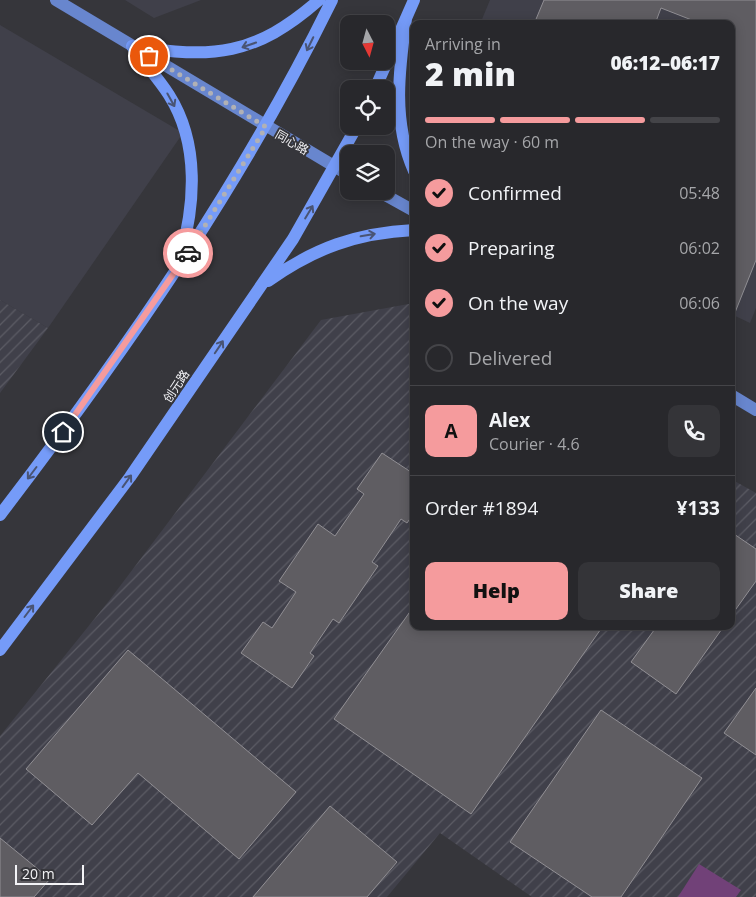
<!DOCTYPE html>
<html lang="en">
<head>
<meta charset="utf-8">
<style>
  body { margin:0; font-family:"Open Sans","Noto Sans SC",sans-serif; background:#343438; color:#f1f3f6; height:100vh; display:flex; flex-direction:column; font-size:19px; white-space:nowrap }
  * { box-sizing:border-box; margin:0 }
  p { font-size:16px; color:#a5a6a9 }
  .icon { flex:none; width:28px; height:28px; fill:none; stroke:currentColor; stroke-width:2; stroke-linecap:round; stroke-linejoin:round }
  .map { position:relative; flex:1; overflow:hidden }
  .details { position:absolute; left:410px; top:20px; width:325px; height:610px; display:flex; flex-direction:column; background:#28282c; border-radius:10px; box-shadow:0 2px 12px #0003,0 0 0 1px #444448 }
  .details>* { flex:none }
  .needle { width:32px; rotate:174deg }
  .tools { position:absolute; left:340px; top:15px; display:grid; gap:10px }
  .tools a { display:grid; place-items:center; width:55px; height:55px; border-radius:10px; background:#28282c; box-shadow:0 2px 12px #0003,0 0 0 1px #444448; font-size:25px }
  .scale { position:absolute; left:15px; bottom:12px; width:69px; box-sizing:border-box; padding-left:5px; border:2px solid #f3f3f6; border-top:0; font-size:14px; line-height:18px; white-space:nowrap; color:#f3f3f6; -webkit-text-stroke:4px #36363b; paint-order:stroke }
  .pin { position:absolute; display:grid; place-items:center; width:42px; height:42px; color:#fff; margin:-21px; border:2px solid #fff; border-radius:50%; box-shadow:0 1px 5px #0007 }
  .courier { position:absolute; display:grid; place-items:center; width:50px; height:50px; margin:-25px; border:4px solid #f59b9d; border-radius:50%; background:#fff; color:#222; box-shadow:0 1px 6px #0007 }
  .summary em { font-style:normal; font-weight:800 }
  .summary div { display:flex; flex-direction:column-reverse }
  .summary { display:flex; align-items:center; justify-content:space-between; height:85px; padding:0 15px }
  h1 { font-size:32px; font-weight:800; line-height:38px }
  .bar { display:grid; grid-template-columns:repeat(4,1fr); gap:8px 5px; align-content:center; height:60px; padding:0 15px }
  .bar i { height:6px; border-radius:4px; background:#444448 }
  .bar .current { background:#f59b9d }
  .bar p { grid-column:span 4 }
  .line { display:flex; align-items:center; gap:12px; padding:0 15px; border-top:1px solid #444448 }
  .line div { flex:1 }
  .round { display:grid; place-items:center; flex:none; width:52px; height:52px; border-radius:10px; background:#343438 }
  ol { padding:0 15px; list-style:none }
  li { display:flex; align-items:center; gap:15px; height:55px }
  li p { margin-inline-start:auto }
  li .icon { padding:5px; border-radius:50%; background:#f59b9d; color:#111; stroke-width:4 }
  li:last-child { color:#a5a6a9 }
  li i { width:28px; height:28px; border:2px solid #444448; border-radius:50% }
  .primary-button { display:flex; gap:10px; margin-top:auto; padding:10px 15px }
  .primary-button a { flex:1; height:58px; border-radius:10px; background:#f59b9d; color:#111; font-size:20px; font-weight:800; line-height:58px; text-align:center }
  .primary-button a+a { background:#343438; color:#f1f3f6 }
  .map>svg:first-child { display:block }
</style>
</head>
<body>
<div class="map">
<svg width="756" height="897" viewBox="0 0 756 897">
  <defs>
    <pattern id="industrial-furrows" width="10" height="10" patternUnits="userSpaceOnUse" patternTransform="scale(1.25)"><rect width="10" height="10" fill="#40404a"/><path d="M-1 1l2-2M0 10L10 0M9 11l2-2" fill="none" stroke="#5c5c65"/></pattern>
  </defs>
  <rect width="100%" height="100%" fill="#36363b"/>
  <path fill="#40404a" d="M 125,0 L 201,0 L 154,18 Z
    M 490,0 L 756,0 L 756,308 L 750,323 L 731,314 L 731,24 L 480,24 Z
    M 0,25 L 183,133 L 48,328 L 0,300 Z"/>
  <path fill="url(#industrial-furrows)" d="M 0,300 L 48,328 L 0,393 Z
    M 414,303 L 414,626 L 731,626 L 731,479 L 756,493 L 756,897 L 532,897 L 440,833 L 387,897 L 0,897 L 0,736 L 108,602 L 321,320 Z"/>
  <path fill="#714178" d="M 699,864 L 741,890 L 736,897 L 678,897 Z"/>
  <path fill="#5f5d62" stroke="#918f94" d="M 544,0 L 756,0 L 756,260 L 732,320 L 731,24 L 702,24 L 661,8 L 655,24 L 534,24 Z
    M 382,453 L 414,474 L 414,513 L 407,523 L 401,519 L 372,562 L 378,566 L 339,623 L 333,619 L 310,653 L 314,656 L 292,688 L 241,653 L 263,622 L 272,628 L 296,592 L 279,581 L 318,524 L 335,536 L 364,494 L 357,489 Z
    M 731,532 L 756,549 L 756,581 L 731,616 Z
    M 414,606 L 414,626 L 603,626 L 471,814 L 334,719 Z
    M 657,626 L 724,626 L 676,694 L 631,662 Z
    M 128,650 L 296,792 L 239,859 L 138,773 L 92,825 L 26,769 Z
    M 756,688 L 756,755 L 724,733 Z
    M 601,710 L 702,778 L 621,897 L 592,897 L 510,842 Z
    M 330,806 L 397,862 L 367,897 L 253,897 Z
    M 0,838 L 50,879 L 34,897 L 0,897 Z"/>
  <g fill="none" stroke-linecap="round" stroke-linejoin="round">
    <path stroke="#6886ce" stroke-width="12" d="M 56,0 L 349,175
      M 378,191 L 414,211
      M 731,395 L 756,410"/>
    <path stroke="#759bf8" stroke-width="12" d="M 406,19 C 399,70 392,122 414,171
      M 132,46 C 144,63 158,78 169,95 C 200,144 195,206 180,258
      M 132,46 C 213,59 255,56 319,0
      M 375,89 L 414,0
      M 268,281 C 315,248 356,233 414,230
      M 0,515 C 126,350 240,187 332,0
      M 0,650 L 130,477 L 293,239 L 357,126"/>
  </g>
  <defs><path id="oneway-shaft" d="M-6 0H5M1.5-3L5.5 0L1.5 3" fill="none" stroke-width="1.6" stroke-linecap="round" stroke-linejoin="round" transform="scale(1.25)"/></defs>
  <g stroke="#495474">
    <use href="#oneway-shaft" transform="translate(310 44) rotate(116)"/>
    <use href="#oneway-shaft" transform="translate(249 45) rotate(161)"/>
    <use href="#oneway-shaft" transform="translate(171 100) rotate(61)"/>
    <use href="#oneway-shaft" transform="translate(309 212) rotate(-59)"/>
    <use href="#oneway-shaft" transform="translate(368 235) rotate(-10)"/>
    <use href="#oneway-shaft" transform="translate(219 347) rotate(-56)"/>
    <use href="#oneway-shaft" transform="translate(32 473) rotate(127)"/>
    <use href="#oneway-shaft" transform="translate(127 481) rotate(-54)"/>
    <use href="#oneway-shaft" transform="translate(29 611) rotate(-53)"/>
  </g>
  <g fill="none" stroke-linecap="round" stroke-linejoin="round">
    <path stroke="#b1b1b5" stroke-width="5" stroke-dasharray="0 9" d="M 149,56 L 266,127 L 188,253"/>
    <path stroke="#f59b9d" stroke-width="6" d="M 63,432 L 188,253"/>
  </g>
  <g text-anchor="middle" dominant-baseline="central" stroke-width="4" stroke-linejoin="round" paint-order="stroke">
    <g font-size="12" fill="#f3f3f6" stroke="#36363b">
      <text transform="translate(292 142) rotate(30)">同心路</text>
      <text transform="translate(176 386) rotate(-56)">创元路</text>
    </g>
  </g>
</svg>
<div class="tools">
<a><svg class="needle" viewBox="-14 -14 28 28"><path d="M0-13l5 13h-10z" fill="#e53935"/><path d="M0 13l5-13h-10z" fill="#a5a6a9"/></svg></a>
<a><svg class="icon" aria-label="locate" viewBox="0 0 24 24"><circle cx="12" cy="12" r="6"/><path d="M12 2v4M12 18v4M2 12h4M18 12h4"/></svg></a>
<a><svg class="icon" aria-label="layers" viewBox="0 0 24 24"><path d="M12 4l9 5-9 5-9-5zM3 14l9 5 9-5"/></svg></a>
</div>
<div class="scale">20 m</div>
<div class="pin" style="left:149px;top:56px;background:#ea580c"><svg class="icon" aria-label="bag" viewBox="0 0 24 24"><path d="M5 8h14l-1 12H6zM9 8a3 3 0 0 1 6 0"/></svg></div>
<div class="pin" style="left:63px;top:432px;background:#1f2937"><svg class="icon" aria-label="home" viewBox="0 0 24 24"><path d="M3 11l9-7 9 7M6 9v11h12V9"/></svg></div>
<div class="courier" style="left:188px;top:253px"><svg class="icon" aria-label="car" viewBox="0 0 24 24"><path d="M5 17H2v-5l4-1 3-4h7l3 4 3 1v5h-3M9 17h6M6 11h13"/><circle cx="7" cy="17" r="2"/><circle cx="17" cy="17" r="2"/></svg></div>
<section class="details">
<div class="summary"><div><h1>2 min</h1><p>Arriving in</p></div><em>06:12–06:17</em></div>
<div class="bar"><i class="current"></i><i class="current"></i><i class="current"></i><i></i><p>On the way · 60 m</p></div>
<ol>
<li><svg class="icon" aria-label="check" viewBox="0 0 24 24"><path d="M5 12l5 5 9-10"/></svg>Confirmed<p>05:48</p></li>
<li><svg class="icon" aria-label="check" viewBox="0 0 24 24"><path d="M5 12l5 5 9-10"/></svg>Preparing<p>06:02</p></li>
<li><svg class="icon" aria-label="check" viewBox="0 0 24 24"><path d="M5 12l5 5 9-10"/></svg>On the way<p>06:06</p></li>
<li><i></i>Delivered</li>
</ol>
<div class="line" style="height:90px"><b class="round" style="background:#f59b9d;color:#111">A</b><div><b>Alex</b><p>Courier · 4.6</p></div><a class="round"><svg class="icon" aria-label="phone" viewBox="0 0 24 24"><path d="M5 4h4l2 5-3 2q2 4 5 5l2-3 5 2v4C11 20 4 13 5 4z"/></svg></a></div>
<div class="line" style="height:65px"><div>Order #1894</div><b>¥133</b></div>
<div class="primary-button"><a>Help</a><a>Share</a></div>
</section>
</div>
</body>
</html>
